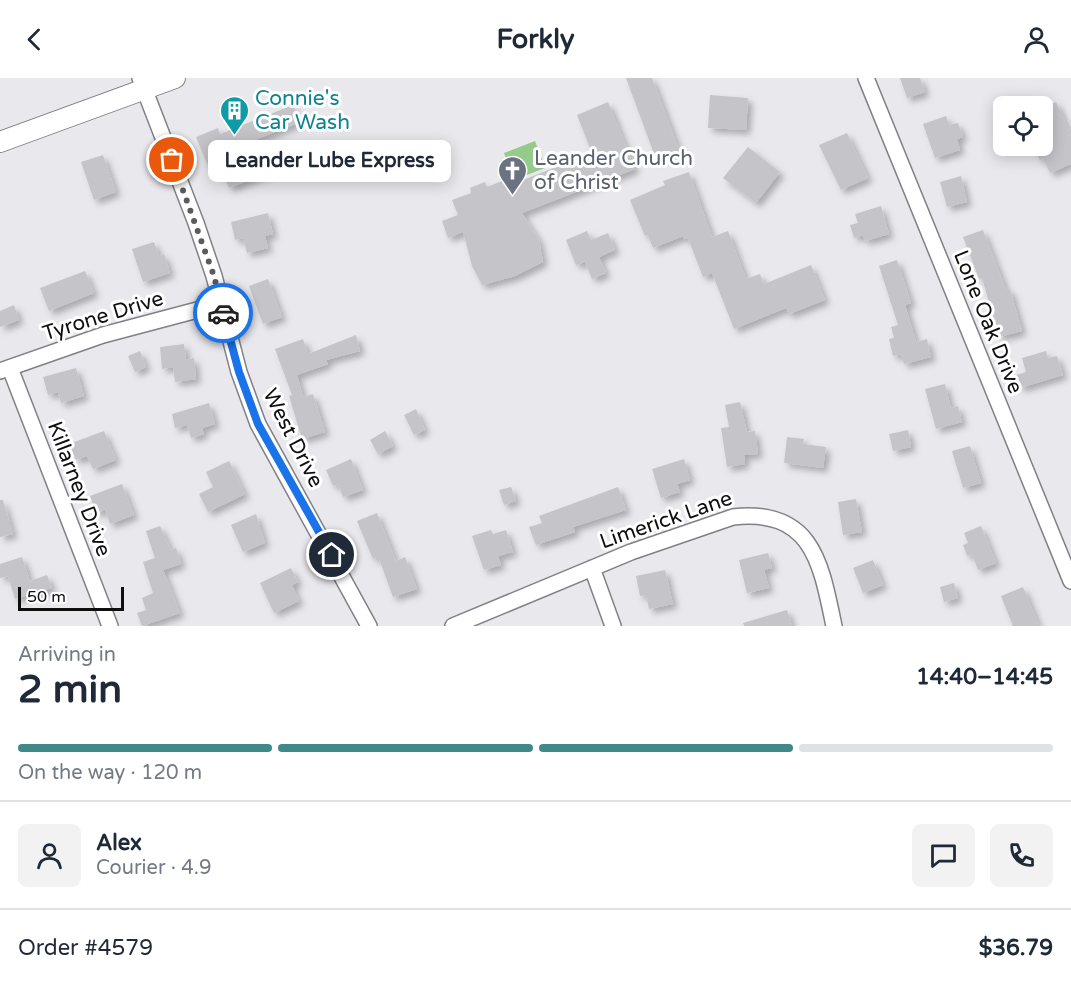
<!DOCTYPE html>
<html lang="en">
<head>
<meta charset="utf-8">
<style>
  body { margin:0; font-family:"Varela Round",sans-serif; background:#f2f2f3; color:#1f2937; height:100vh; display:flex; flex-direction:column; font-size:22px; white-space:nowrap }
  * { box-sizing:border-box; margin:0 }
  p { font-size:20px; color:#747a83 }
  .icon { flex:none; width:33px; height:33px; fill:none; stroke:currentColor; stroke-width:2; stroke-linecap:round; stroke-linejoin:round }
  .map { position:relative; height:548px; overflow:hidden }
  .drawer { display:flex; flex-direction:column; background:#fff; flex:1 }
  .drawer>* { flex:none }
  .fabs { position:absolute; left:993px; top:18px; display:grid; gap:12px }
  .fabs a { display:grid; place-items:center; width:60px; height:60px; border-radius:9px; background:#fff; box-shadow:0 3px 15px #0003; font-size:30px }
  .scale { position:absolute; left:18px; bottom:15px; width:106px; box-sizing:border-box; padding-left:6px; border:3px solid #0e0e0f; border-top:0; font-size:16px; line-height:21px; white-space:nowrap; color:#0e0e0f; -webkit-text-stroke:4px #fff; paint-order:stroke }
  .pin { position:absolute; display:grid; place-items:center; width:51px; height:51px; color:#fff; margin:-26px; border:3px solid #fff; border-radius:50%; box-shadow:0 2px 6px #0007 }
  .courier { position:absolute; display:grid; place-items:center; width:60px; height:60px; margin:-30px; border:4px solid #1a73e8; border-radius:50%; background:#fff; color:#222; box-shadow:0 2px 8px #0007 }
  .bubble { position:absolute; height:42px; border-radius:9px; background:#fff; box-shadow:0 3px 15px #0003; font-size:20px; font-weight:800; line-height:42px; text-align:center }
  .overview em { font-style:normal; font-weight:800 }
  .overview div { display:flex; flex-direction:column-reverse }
  .overview { display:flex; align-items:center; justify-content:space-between; height:102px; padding:0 18px }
  h1 { font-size:39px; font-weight:800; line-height:45px }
  .bar { display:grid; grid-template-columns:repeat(4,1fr); gap:9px 6px; align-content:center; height:72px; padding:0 18px }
  .bar i { height:8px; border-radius:4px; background:#e0e1e3 }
  .bar .selected { background:#418989 }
  .bar p { grid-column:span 4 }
  .line { display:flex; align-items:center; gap:15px; padding:0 18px; border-top:2px solid #e0e1e3 }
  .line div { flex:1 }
  .round { display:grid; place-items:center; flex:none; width:63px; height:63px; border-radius:9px; background:#f2f2f3 }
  header { display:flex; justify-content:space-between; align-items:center; height:78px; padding:0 18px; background:#fff; font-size:27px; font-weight:800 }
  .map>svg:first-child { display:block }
</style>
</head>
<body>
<header><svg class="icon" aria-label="back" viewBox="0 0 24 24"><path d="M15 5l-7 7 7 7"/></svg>Forkly<svg class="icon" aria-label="person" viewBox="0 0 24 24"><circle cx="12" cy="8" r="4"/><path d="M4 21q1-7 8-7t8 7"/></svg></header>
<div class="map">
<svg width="1071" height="548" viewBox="0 0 1071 548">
  <defs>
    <filter id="shadow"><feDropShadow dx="4.5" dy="4.5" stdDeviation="3" flood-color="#0004"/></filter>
  </defs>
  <rect width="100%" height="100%" fill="#e9e8ed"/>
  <path fill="#95ca8a" d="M 535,63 L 545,90 L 514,102 L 504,75 Z"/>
  <path fill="#c5c4c9" filter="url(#shadow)" d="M 626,0 L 652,0 L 679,72 L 656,81 Z
    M 900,0 L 920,0 L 925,14 L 907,20 Z
    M 710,17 L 748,20 L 746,52 L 708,50 Z
    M 608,24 L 635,91 L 522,135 L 539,162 L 543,184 L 515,198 L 482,207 L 472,188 L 463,154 L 448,160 L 442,143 L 458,137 L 452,122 L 471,115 L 470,110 L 485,104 L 487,109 L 507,101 L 510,107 L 592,75 L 577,37 Z
    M 1056,24 L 1071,57 L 1071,86 L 1050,95 L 1043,80 L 1040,82 L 1033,68 L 1042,68 L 1042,30 Z
    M 293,27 L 300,44 L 227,73 L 236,94 L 301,68 L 305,80 L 229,110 L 218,82 L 207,86 L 196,59 L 218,50 L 220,56 Z
    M 946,38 L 949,47 L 958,45 L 963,59 L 957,61 L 960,72 L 935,80 L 923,46 Z
    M 847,55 L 868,100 L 841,112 L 819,67 Z
    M 748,69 L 780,94 L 756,125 L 723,100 Z
    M 103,77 L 116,114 L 94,122 L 81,84 Z
    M 689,94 L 712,159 L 728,153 L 746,201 L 760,196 L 764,206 L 811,187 L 825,222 L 789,236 L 786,230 L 734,251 L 712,195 L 703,199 L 688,160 L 684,161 L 683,158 L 653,170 L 648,157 L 645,158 L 630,122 L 665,107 L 663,103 Z
    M 961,98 L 967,124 L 947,129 L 940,104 Z
    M 881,128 L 889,156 L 865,163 L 863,157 L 854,160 L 850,147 L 858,145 L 855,136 Z
    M 268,135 L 273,156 L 265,158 L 268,170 L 247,175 L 243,160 L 235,162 L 231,144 Z
    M 983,152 L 1006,212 L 1010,211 L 1022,253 L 999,259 L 982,200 L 979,201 L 963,159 Z
    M 587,153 L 591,162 L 608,155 L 615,172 L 599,179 L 606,195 L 592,201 L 585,184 L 576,187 L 566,162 Z
    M 154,164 L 159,178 L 164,176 L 170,195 L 143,204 L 132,171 Z
    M 897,182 L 911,225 L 905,227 L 916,264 L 927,261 L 931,279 L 904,286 L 901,276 L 893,278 L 889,261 L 894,260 L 891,249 L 898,247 L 879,188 Z
    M 85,193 L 94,215 L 49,233 L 40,210 Z
    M 268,201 L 282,239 L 263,246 L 249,208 Z
    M 14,227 L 19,242 L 0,249 L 0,233 Z
    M 356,257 L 360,273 L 326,282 L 328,286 L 297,297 L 303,319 L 313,316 L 325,354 L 302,361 L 289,318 L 292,317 L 275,271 L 303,261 L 308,276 Z
    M 184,266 L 186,282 L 194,280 L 196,301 L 175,304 L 173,289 L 162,291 L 160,269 Z
    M 140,273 L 146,289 L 135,294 L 128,278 Z
    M 1046,273 L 1048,280 L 1057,278 L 1063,297 L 1020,310 L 1016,297 L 1026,294 L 1022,280 Z
    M 76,290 L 84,318 L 61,325 L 58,314 L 48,317 L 43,299 Z
    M 945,306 L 951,330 L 958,328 L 962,344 L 936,351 L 925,311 Z
    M 740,324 L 747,354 L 755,353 L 758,376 L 744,377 L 745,386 L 727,389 L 721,350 L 729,349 L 725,327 Z
    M 209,325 L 215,346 L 202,350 L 204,356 L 191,360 L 187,347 L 175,350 L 172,336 Z
    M 416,331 L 425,352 L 414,357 L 404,337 Z
    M 908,352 L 911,369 L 893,373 L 889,356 Z
    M 104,353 L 116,382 L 93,391 L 87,378 L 76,382 L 69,366 Z
    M 385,353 L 393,368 L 378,376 L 370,362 Z
    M 787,359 L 804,361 L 803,366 L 826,369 L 823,390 L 784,385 Z
    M 970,368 L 981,405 L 963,410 L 952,373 Z
    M 351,381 L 363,412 L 343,419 L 338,406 L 333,408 L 326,392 Z
    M 684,381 L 690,402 L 677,406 L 680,414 L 661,420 L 652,391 Z
    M 229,383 L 245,416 L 208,434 L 199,416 L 213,409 L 206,394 Z
    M 122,406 L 134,437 L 110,446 L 105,432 L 96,435 L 90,418 Z
    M 511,409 L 516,423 L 504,427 L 499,412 Z
    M 618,409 L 626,432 L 573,449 L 575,454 L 536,467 L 529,449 L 542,445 L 539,438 Z
    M 856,421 L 862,454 L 843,457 L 838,424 Z
    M 0,422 L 3,422 L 13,456 L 0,459 Z
    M 377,435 L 396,483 L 405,479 L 417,511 L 393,519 L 378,478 L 373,481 L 357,443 Z
    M 256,436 L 265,465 L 243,474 L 231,447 Z
    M 160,448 L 171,472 L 176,470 L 181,486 L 163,492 L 180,535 L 142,548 L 137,535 L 146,532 L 142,520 L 153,515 L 143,484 L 155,480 L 146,453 Z
    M 981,448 L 996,485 L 978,492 L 972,476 L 967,478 L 963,467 L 968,465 L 964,455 Z
    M 491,452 L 493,456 L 506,452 L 513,474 L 498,478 L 501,487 L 484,492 L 472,458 Z
    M 768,475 L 772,490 L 764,492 L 769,510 L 747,515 L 739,482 Z
    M 22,479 L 30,503 L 47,497 L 52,510 L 15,521 L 8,498 L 0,500 L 0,486 Z
    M 873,482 L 883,507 L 863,515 L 853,490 Z
    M 291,490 L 298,504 L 292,507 L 299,523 L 274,535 L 260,505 Z
    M 665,492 L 673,526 L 649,531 L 646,517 L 640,518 L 636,498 Z
    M 954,505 L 958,520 L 944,524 L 940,509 Z
    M 1023,509 L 1039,548 L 1013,548 L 1001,518 Z
    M 787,532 L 792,548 L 744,548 L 743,545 Z"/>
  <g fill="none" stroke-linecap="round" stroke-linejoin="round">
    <defs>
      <path id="minor" d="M 140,0 L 196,145 L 214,198 L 239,294 L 258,346 L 369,548
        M 866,0 L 1071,503
        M 10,290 L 110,548
        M 0,293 L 103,257 L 220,226
        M 592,490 L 613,548
        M 453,548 L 631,474 L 733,439 C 813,430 821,486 834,548"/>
      <path id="major" d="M 0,64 L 175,0"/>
    </defs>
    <use href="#minor" stroke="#818185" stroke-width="18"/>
    <use href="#major" stroke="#818185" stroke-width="22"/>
    <use href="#minor" stroke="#fff" stroke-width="15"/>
    <use href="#major" stroke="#fff" stroke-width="20"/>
  </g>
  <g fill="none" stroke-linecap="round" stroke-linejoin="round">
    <path stroke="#5b5a5d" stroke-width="6" stroke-dasharray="0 10.8" d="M 172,82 L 214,198 L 223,235"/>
    <path stroke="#1a73e8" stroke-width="8" d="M 223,235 L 239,294 L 258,346 L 332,477"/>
  </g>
  <defs>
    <symbol id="building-pin" viewBox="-11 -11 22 30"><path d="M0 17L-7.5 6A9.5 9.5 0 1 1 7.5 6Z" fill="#0f9aa8" stroke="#fff"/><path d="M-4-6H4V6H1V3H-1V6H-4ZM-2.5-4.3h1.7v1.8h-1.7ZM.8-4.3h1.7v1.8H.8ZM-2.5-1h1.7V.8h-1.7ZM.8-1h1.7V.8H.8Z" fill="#fff"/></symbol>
    <symbol id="church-pin" viewBox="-11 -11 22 30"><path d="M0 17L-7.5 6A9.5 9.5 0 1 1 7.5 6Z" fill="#6b7280" stroke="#fff"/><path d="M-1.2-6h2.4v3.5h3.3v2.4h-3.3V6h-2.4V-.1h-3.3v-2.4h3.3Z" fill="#fff"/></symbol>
  </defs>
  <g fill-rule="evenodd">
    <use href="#building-pin" x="218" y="16" width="33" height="45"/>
    <use href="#church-pin" x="496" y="76" width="33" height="45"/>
  </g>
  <g text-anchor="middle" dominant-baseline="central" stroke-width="6" stroke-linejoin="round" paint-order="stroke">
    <g font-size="21" fill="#0d838f" stroke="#fff" text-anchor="start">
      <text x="255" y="20">Connie's<tspan x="255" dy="24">Car Wash</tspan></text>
    </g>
    <g font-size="21" fill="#5b616d" stroke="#fff" text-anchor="start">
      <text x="534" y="80">Leander Church<tspan x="534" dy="24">of Christ</tspan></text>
    </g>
    <g font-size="21" fill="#0e0e0f" stroke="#fff">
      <text transform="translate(103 238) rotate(-17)">Tyrone Drive</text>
      <text transform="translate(988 244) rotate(68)">Lone Oak Drive</text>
      <text transform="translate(293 360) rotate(63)">West Drive</text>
      <text transform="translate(79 411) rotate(69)">Killarney Drive</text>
      <text transform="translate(666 442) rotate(-19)">Limerick Lane</text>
    </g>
  </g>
</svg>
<div class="fabs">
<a><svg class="icon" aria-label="locate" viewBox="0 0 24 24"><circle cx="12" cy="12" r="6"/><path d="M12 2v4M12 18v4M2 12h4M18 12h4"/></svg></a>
</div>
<div class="scale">50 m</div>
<div class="pin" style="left:172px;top:82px;background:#ea580c"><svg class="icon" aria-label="bag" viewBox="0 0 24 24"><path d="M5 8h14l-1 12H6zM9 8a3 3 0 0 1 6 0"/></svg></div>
<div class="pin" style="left:332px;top:477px;background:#1f2937"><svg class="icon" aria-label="home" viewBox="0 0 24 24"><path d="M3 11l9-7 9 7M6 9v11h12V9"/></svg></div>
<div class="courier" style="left:223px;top:235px"><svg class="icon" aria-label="car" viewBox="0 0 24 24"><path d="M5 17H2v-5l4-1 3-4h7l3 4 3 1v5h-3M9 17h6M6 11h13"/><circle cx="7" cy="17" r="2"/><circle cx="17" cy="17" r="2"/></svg></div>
<div class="bubble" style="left:208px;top:62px;width:243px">Leander Lube Express</div>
</div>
<section class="drawer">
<div class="overview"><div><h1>2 min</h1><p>Arriving in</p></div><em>14:40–14:45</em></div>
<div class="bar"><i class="selected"></i><i class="selected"></i><i class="selected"></i><i></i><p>On the way · 120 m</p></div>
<div class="line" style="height:108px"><a class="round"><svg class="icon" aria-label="person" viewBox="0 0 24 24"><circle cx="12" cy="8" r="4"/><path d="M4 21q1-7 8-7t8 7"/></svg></a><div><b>Alex</b><p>Courier · 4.9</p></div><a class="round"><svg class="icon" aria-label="chat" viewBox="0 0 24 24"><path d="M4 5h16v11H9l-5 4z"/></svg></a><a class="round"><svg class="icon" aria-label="phone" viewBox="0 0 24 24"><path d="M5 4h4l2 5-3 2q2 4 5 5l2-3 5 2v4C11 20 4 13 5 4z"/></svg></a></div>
<div class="line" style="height:78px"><div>Order #4579</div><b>$36.79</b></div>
</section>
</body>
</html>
